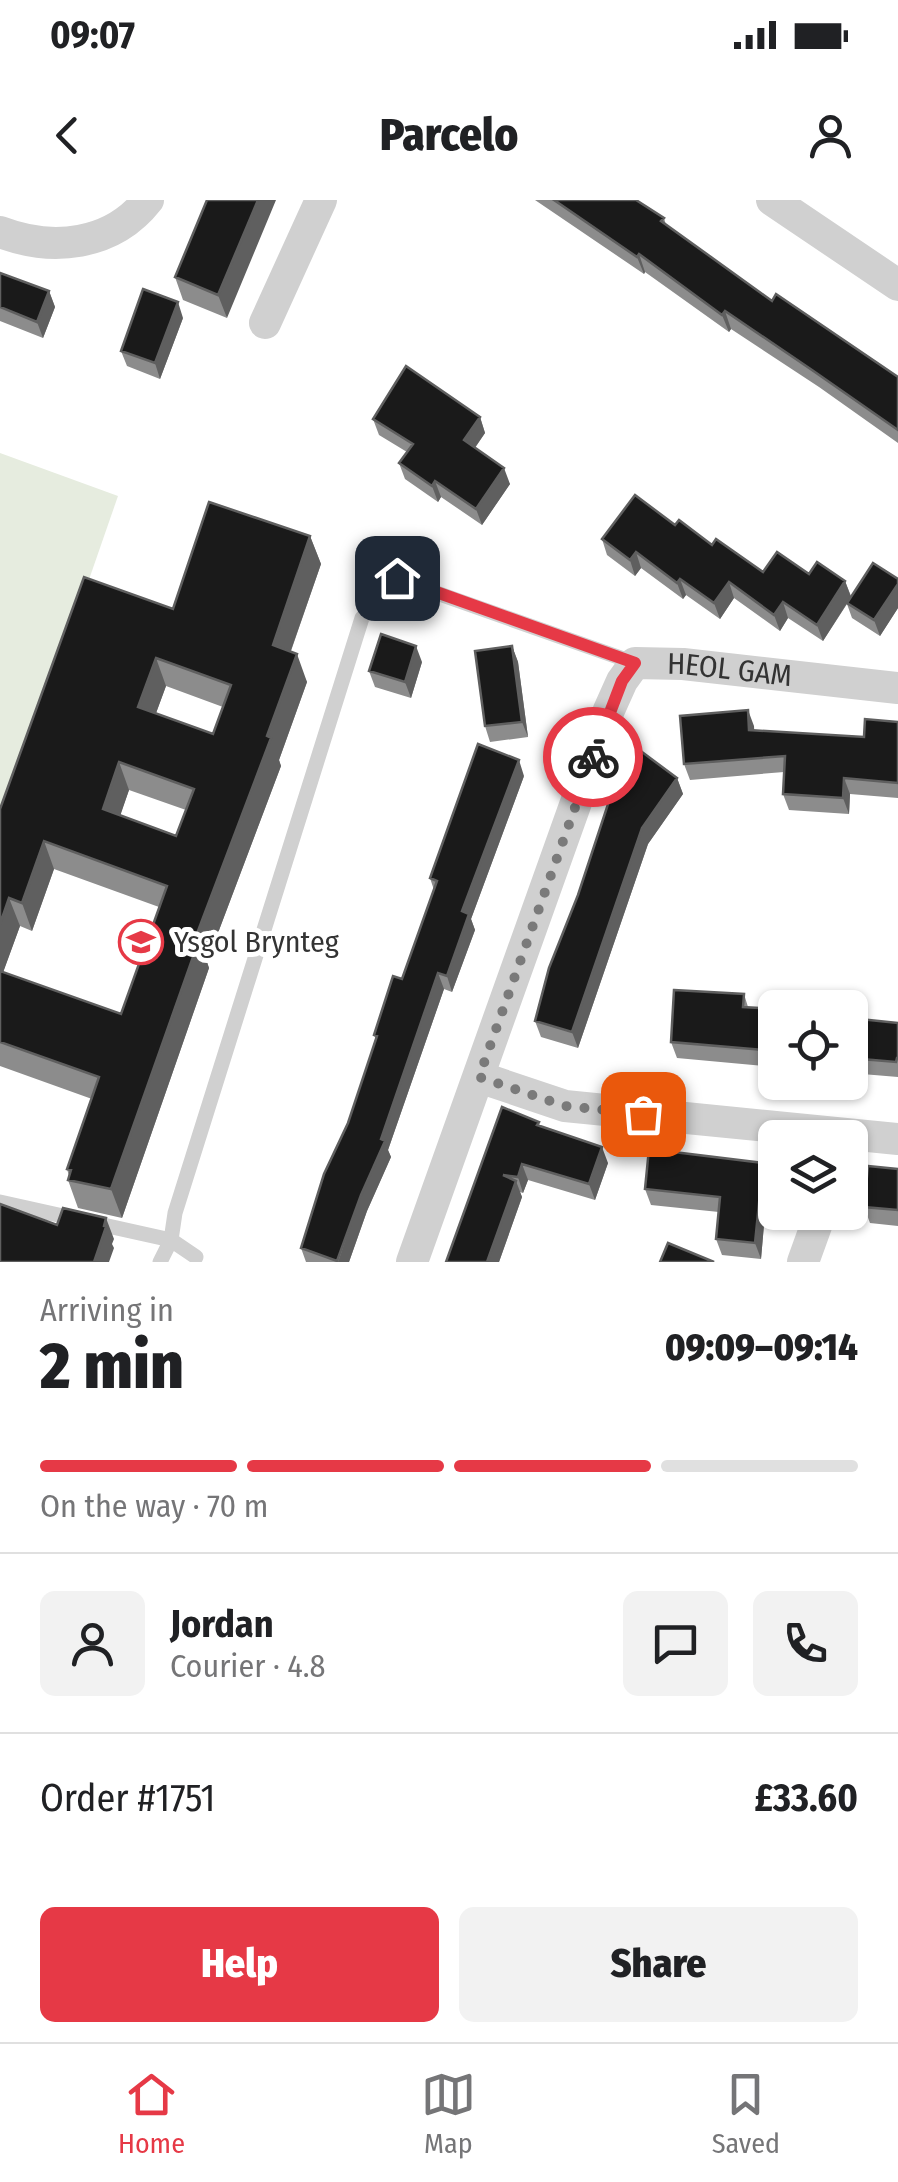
<!DOCTYPE html>
<html lang="en">
<head>
<meta charset="utf-8">
<style>
  body { margin:0; font-family:"Fira Sans Condensed",sans-serif; background:#f2f2f2; color:#202124; height:100vh; display:flex; flex-direction:column; font-size:38px; white-space:nowrap }
  * { box-sizing:border-box; margin:0 }
  p { font-size:32px; color:#757577 }
  .icon { flex:none; width:55px; height:55px; fill:none; stroke:currentColor; stroke-width:2; stroke-linecap:round; stroke-linejoin:round }
  .map { position:relative; height:1062px; overflow:hidden }
  .drawer { display:flex; flex-direction:column; background:#fff; flex:1 }
  .drawer>* { flex:none }
  .buttons { position:absolute; left:758px; top:790px; display:grid; gap:20px }
  .buttons a { display:grid; place-items:center; width:110px; height:110px; border-radius:15px; background:#fff; box-shadow:0 2px 8px #0004; font-size:50px }
  .pin { position:absolute; display:grid; place-items:center; width:85px; height:85px; color:#fff; margin:-42px; border-radius:20px; box-shadow:0 5px 15px #0006 }
  .courier { position:absolute; display:grid; place-items:center; width:100px; height:100px; margin:-50px; border:8px solid #e63946; border-radius:50%; background:#fff; color:#222; box-shadow:0 2px 12px #0007 }
  .head em { font-style:normal; font-weight:800 }
  .head div { display:flex; flex-direction:column-reverse }
  .head { display:flex; align-items:center; justify-content:space-between; height:170px; padding:0 40px }
  h1 { font-size:65px; font-weight:800; line-height:75px }
  .bar { display:grid; grid-template-columns:repeat(4,1fr); gap:15px 10px; align-content:center; height:120px; padding:0 40px }
  .bar i { height:12px; border-radius:8px; background:#e0e0e0 }
  .bar .current { background:#e63946 }
  .bar p { grid-column:span 4 }
  .line { display:flex; align-items:center; gap:25px; padding:0 40px; border-top:2px solid #e0e0e0 }
  .line div { flex:1 }
  .round { display:grid; place-items:center; flex:none; width:105px; height:105px; border-radius:15px; background:#f2f2f2 }
  .cta { display:flex; gap:20px; margin-top:auto; padding:20px 40px }
  .cta a { flex:1; height:115px; border-radius:15px; background:#e63946; color:#fff; font-size:40px; font-weight:800; line-height:115px; text-align:center }
  .cta a+a { background:#f2f2f2; color:#202124 }
  .status { display:flex; justify-content:space-between; align-items:center; height:70px; padding:0 50px; background:#fff; direction:ltr }
  .status svg { height:28px; fill:currentColor }
  header { display:flex; justify-content:space-between; align-items:center; height:130px; padding:0 40px; background:#fff; font-size:45px; font-weight:800 }
  .dock { display:flex; justify-content:space-around; align-items:center; height:140px; border-top:2px solid #e0e0e0; background:#fff; font-size:28px; color:#757577 }
  .dock a { display:grid; justify-items:center; gap:5px }
  .dock .current { color:#e63946 }
  .map>svg:first-child { display:block }
</style>
</head>
<body>
<div class="status"><b>09:07</b><svg viewBox="0 0 49 12"><path d="M0 12V9h3v3zM5 12V6h3v6zM10 12V3h3v9zM15 12V0h3v12zM26 1h20v11H26zM47 4h2v5h-2z"/></svg></div>
<header><svg class="icon" aria-label="back" viewBox="0 0 24 24"><path d="M15 5l-7 7 7 7"/></svg>Parcelo<svg class="icon" aria-label="person" viewBox="0 0 24 24"><circle cx="12" cy="8" r="4"/><path d="M4 21q1-7 8-7t8 7"/></svg></header>
<div class="map">
<svg width="898" height="1062" viewBox="0 0 898 1062">
  <rect width="100%" height="100%" fill="#fff"/>
  <path fill="#e6ecdf" d="M 0,253 L 118,296 L 0,636 Z"/>
  <g fill="none" stroke-linecap="round" stroke-linejoin="round">
    <path stroke="#d0d0d0" stroke-width="15" d="M 0,1002 L 171,1040 L 160,1062
      M 196,1057 L 171,1040 L 175,1013 L 362,418 L 397,379 L 635,463"/>
    <g stroke="#d0d0d0" stroke-width="32">
      <path d="M 772,0 L 898,85"/>
      <path d="M 0,32 C 52,52 112,46 148,0"/>
      <path d="M 265,123 L 321,0"/>
      <path d="M 479,877 L 565,906 L 898,939"/>
      <path id="s1" d="M 412,1062 L 609,510 L 622,481 L 635,463 L 683,464 L 898,488"/>
      <path d="M 803,1062 L 821,1012"/>
    </g>
  </g>
  <path fill="#8c8c8c" fill-rule="evenodd" d="M 207,0 L 227,118 L 183,100 L 175,77 Z
    M 535,0 L 636,0 L 664,18 L 666,25 L 772,101 L 898,177 L 898,243 L 819,187 L 731,129 L 729,132 L 645,72 L 644,74 Z
    M 0,73 L 49,91 L 55,107 L 43,138 L 0,121 Z
    M 183,118 L 160,179 L 127,166 L 121,151 Z
    M 480,217 L 485,233 L 475,248 L 510,284 L 482,325 L 441,297 L 438,302 L 405,279 L 399,263 L 407,252 L 379,235 L 373,219 Z
    M 675,325 L 763,372 L 809,374 L 845,381 L 851,396 L 898,379 L 898,408 L 880,436 L 852,418 L 847,404 L 823,441 L 788,418 L 780,431 L 734,398 L 720,419 L 686,395 L 683,399 L 641,368 L 635,376 L 607,355 L 602,339 Z
    M 310,336 L 321,364 L 291,451 L 307,482 L 279,560 L 281,566 L 207,762 L 209,768 L 122,1018 L 78,1008 L 68,980 L 69,976 L 67,969 L 92,899 L 0,866 L 0,609 L 173,409 ZM 166,486 L 223,507 L 213,534 L 156,513 ZM 129,590 L 186,610 L 176,636 L 120,615 ZM 54,669 L 159,707 L 121,814 L 3,772 L 20,726 L 32,731 Z
    M 512,446 L 518,462 L 528,537 L 490,542 L 485,526 Z
    M 422,462 L 411,498 L 375,487 L 369,471 Z
    M 898,522 L 898,598 L 850,594 L 849,614 L 789,610 L 783,594 L 784,572 L 690,580 L 684,564 L 754,526 L 754,530 L 864,537 Z
    M 524,576 L 471,719 L 475,730 L 452,792 L 444,789 L 388,950 L 391,957 L 367,1011 L 349,1062 L 306,1062 L 301,1048 L 348,923 L 376,840 L 374,835 L 402,779 L 434,690 L 430,678 Z
    M 677,578 L 683,594 L 648,644 L 578,848 L 541,837 L 535,821 Z
    M 744,794 L 748,807 L 775,809 L 775,867 L 677,858 L 671,842 Z
    M 850,818 L 898,823 L 898,877 L 850,873 Z
    M 539,922 L 540,926 L 608,963 L 595,1000 L 528,980 L 523,993 L 520,992 L 522,997 L 499,1062 L 446,1062 Z
    M 898,969 L 898,1026 L 870,1023 L 864,1007 Z
    M 768,979 L 761,1059 L 722,1055 L 716,1039 L 719,1012 L 651,1005 L 645,989 Z"/>
  <path fill="#5f5f5f" d="M 258,0 L 276,0 L 227,118 L 218,95 Z
    M 639,54 L 645,72 L 644,74 L 637,57 Z
    M 49,91 L 55,107 L 43,138 L 37,122 Z
    M 178,102 L 183,118 L 160,179 L 155,163 Z
    M 725,111 L 731,129 L 729,132 L 722,115 Z
    M 480,217 L 485,233 L 469,256 L 464,240 Z
    M 504,268 L 510,284 L 482,325 L 476,309 Z
    M 435,281 L 441,297 L 438,302 L 432,286 Z
    M 310,336 L 321,364 L 283,473 L 273,445 Z
    M 636,352 L 641,368 L 635,376 L 630,360 Z
    M 680,379 L 686,395 L 683,399 L 677,383 Z
    M 845,381 L 851,397 L 823,441 L 817,425 Z
    M 729,382 L 734,398 L 720,419 L 714,403 Z
    M 898,384 L 898,408 L 880,436 L 874,420 Z
    M 783,402 L 788,418 L 780,431 L 774,415 Z
    M 416,446 L 422,462 L 411,498 L 405,482 Z
    M 512,446 L 518,462 L 528,537 L 522,522 Z
    M 297,454 L 307,482 L 279,560 L 281,566 L 207,762 L 209,768 L 122,1018 L 111,989 L 195,739 Z
    M 156,458 L 166,486 L 148,535 L 138,507 Z
    M 748,510 L 754,526 L 755,546 L 749,530 Z
    M 519,560 L 524,576 L 471,719 L 475,730 L 452,792 L 447,776 L 462,711 Z
    M 119,562 L 129,590 L 113,637 L 103,609 Z
    M 677,578 L 683,594 L 648,644 L 578,848 L 572,832 L 642,628 Z
    M 844,578 L 850,594 L 849,614 L 843,598 Z
    M 44,641 L 54,669 L 32,731 L 22,703 Z
    M 9,698 L 20,726 L 0,781 L 0,724 Z
    M 438,773 L 444,789 L 388,950 L 391,957 L 367,1011 L 349,1062 L 338,1062 Z
    M 602,947 L 608,963 L 595,1000 L 589,984 Z
    M 763,963 L 768,979 L 761,1059 L 755,1043 Z
    M 522,964 L 528,980 L 523,993 L 518,977 Z
    M 516,981 L 522,997 L 499,1062 L 487,1062 Z
    M 106,1018 L 114,1039 L 112,1044 L 114,1048 L 109,1062 L 94,1062 Z"/>
  <path fill="#1a1a1a" stroke="#5f5f5f" stroke-width="2.5" fill-rule="evenodd" d="M 207,0 L 258,0 L 218,95 L 175,77 Z
    M 554,0 L 636,0 L 664,18 L 661,21 L 772,101 L 776,94 L 898,177 L 898,230 L 812,170 L 725,111 L 722,115 L 639,54 L 637,57 Z
    M 0,73 L 49,91 L 37,122 L 0,107 Z
    M 143,89 L 178,102 L 155,163 L 121,151 Z
    M 406,166 L 480,217 L 464,240 L 504,268 L 476,309 L 435,281 L 432,286 L 399,263 L 413,244 L 373,219 Z
    M 635,295 L 675,325 L 679,320 L 712,345 L 716,339 L 763,372 L 777,352 L 809,374 L 817,362 L 845,381 L 817,425 L 783,402 L 774,415 L 729,382 L 714,403 L 680,379 L 677,383 L 636,352 L 630,360 L 602,339 Z
    M 209,302 L 310,336 L 273,445 L 297,454 L 267,536 L 271,538 L 195,739 L 199,740 L 111,989 L 68,980 L 71,970 L 67,969 L 99,877 L 0,842 L 0,771 L 121,814 L 167,686 L 44,641 L 22,703 L 9,698 L 0,724 L 0,609 L 84,377 L 173,409 ZM 156,458 L 231,485 L 213,534 L 138,507 ZM 119,562 L 194,589 L 176,636 L 103,609 Z
    M 873,363 L 898,379 L 898,384 L 874,420 L 847,403 Z
    M 381,434 L 416,446 L 405,482 L 369,471 Z
    M 512,446 L 522,522 L 485,526 L 475,451 Z
    M 748,510 L 749,530 L 864,537 L 865,519 L 898,522 L 898,583 L 844,578 L 843,598 L 783,594 L 785,556 L 684,564 L 680,516 Z
    M 478,544 L 519,560 L 462,711 L 469,714 L 447,776 L 438,773 L 381,939 L 385,941 L 361,995 L 337,1061 L 301,1048 L 324,974 L 348,923 L 377,836 L 374,835 L 393,776 L 402,779 L 437,681 L 430,678 Z
    M 642,552 L 677,578 L 642,628 L 572,832 L 535,821 L 549,768 L 578,695 L 610,598 Z
    M 674,790 L 744,794 L 743,807 L 775,809 L 775,851 L 671,842 Z
    M 850,818 L 898,823 L 898,858 L 897,858 L 896,862 L 850,858 Z
    M 502,907 L 539,922 L 537,925 L 602,947 L 589,984 L 522,964 L 518,977 L 503,975 L 516,981 L 487,1062 L 446,1062 Z
    M 649,949 L 763,963 L 755,1043 L 716,1039 L 720,997 L 645,989 Z
    M 868,966 L 898,969 L 898,1010 L 864,1007 Z
    M 0,1004 L 57,1025 L 63,1008 L 106,1018 L 104,1026 L 106,1027 L 94,1062 L 0,1062 Z
    M 668,1043 L 714,1062 L 660,1062 Z"/>
  <g fill="none" stroke-linecap="round" stroke-linejoin="round">
    <path stroke="#7a7a7a" stroke-width="10" stroke-dasharray="0 18" d="M 593,557 L 479,877 L 565,906 L 643,914"/>
    <path stroke="#e63946" stroke-width="12" d="M 397,378 L 635,463 L 622,481 L 593,557"/>
  </g>
  <defs>
    <symbol id="school-ring" viewBox="-11 -11 22 22"><circle r="9.5" fill="#fff" stroke="#e63946" stroke-width="1.5"/><path d="M0-5L7-2L0 1L-7-2ZM-4 1L0 2.5L4 1V4Q0 6-4 4Z" fill="#e63946"/></symbol>
  </defs>
  <g fill-rule="evenodd">
    <use href="#school-ring" x="116" y="717" width="50" height="50"/>
  </g>
  <g text-anchor="middle" dominant-baseline="central" stroke-width="10" stroke-linejoin="round" paint-order="stroke">
    <g font-size="30" fill="#333" stroke="#fff">
      <text stroke="none"><textPath href="#s1" startOffset="735">HEOL GAM</textPath></text>
    </g>
    <g font-size="30" fill="#333" stroke="#fff" text-anchor="start">
      <text x="174" y="742">Ysgol Brynteg</text>
    </g>
  </g>
</svg>
<div class="buttons">
<a><svg class="icon" aria-label="locate" viewBox="0 0 24 24"><circle cx="12" cy="12" r="6"/><path d="M12 2v4M12 18v4M2 12h4M18 12h4"/></svg></a>
<a><svg class="icon" aria-label="layers" viewBox="0 0 24 24"><path d="M12 4l9 5-9 5-9-5zM3 14l9 5 9-5"/></svg></a>
</div>
<div class="pin" style="left:643px;top:914px;background:#ea580c"><svg class="icon" aria-label="bag" viewBox="0 0 24 24"><path d="M5 8h14l-1 12H6zM9 8a3 3 0 0 1 6 0"/></svg></div>
<div class="pin" style="left:397px;top:378px;background:#1f2937"><svg class="icon" aria-label="home" viewBox="0 0 24 24"><path d="M3 11l9-7 9 7M6 9v11h12V9"/></svg></div>
<div class="courier" style="left:593px;top:557px"><svg class="icon" aria-label="bike" viewBox="0 0 24 24"><circle cx="6" cy="16" r="4"/><circle cx="18" cy="16" r="4"/><path d="M6 16l4-8h5l3 8M10 8l3 8H6M13 5h3"/></svg></div>
</div>
<section class="drawer">
<div class="head"><div><h1>2 min</h1><p>Arriving in</p></div><em>09:09–09:14</em></div>
<div class="bar"><i class="current"></i><i class="current"></i><i class="current"></i><i></i><p>On the way · 70 m</p></div>
<div class="line" style="height:180px"><a class="round"><svg class="icon" aria-label="person" viewBox="0 0 24 24"><circle cx="12" cy="8" r="4"/><path d="M4 21q1-7 8-7t8 7"/></svg></a><div><b>Jordan</b><p>Courier · 4.8</p></div><a class="round"><svg class="icon" aria-label="chat" viewBox="0 0 24 24"><path d="M4 5h16v11H9l-5 4z"/></svg></a><a class="round"><svg class="icon" aria-label="phone" viewBox="0 0 24 24"><path d="M5 4h4l2 5-3 2q2 4 5 5l2-3 5 2v4C11 20 4 13 5 4z"/></svg></a></div>
<div class="line" style="height:130px"><div>Order #1751</div><b>£33.60</b></div>
<div class="cta"><a>Help</a><a>Share</a></div>
</section>
<nav class="dock">
<a class="current"><svg class="icon" aria-label="home" viewBox="0 0 24 24"><path d="M3 11l9-7 9 7M6 9v11h12V9"/></svg>Home</a>
<a><svg class="icon" aria-label="map" viewBox="0 0 24 24"><path d="M3 6l6-2 6 2 6-2v14l-6 2-6-2-6 2zM9 4v14M15 6v14"/></svg>Map</a>
<a><svg class="icon" aria-label="saved" viewBox="0 0 24 24"><path d="M7 4h10v16l-5-4-5 4z"/></svg>Saved</a>
</nav>
</body>
</html>
